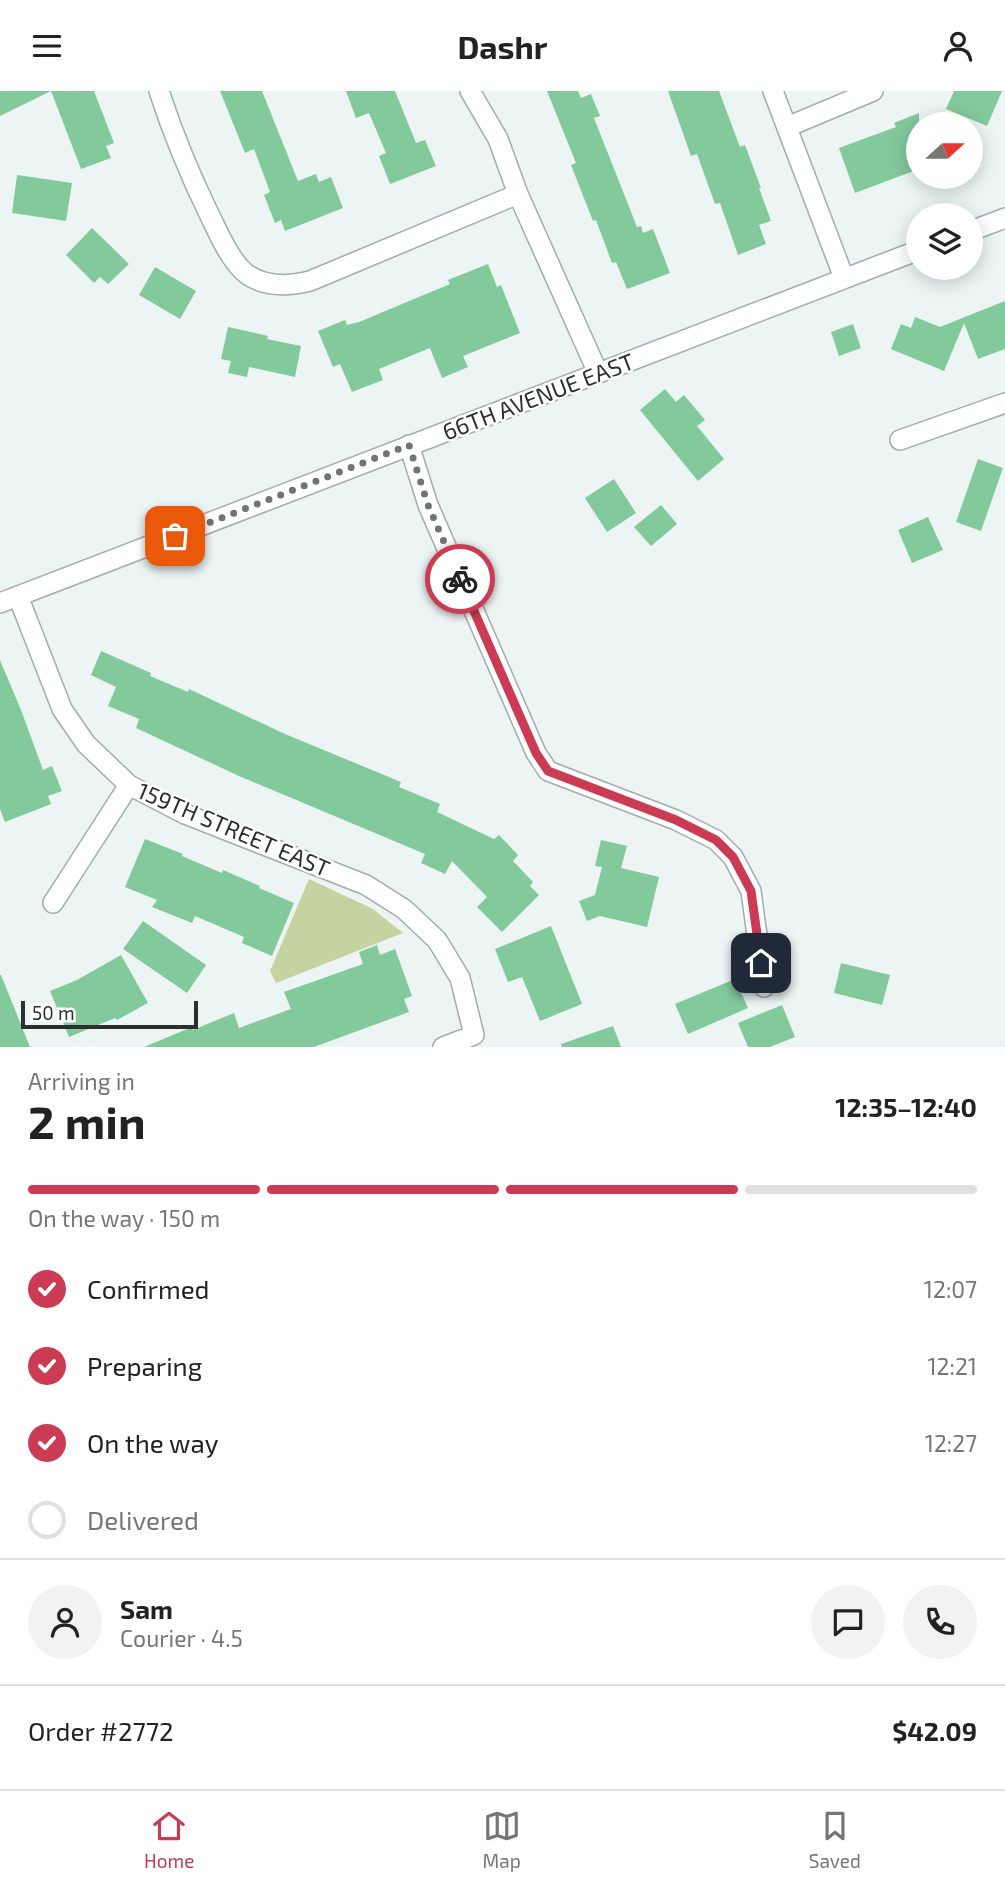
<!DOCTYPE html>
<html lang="en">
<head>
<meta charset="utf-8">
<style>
  body { margin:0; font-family:"Exo 2",sans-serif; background:#f2f2f2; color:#222; height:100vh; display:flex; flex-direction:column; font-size:26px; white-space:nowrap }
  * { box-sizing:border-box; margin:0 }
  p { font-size:23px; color:#767676 }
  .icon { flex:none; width:38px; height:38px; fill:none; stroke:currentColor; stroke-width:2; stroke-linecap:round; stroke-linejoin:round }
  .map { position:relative; height:956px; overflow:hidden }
  .side { display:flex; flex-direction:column; background:#fff; flex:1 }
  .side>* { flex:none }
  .needle { width:46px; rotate:69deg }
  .buttons { position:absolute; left:906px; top:21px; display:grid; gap:14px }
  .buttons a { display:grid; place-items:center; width:77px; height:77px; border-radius:50%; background:#fff; box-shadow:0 4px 18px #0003; font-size:35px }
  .scale { position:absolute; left:21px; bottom:18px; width:177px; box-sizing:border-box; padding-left:7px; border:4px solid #2c2f2f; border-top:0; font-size:19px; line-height:24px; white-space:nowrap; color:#2c2f2f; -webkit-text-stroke:5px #fff; paint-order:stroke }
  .pin { position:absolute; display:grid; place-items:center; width:60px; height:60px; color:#fff; margin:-30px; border-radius:14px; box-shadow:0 4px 10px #0006 }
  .courier { position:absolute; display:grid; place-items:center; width:70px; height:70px; margin:-35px; border:5px solid #cb3b53; border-radius:50%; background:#fff; color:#222; box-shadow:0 2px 9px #0007 }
  .summary em { font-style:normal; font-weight:700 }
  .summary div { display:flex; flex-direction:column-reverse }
  .summary { display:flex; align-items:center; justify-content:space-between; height:119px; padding:0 28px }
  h1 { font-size:46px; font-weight:700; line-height:52px }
  .bar { display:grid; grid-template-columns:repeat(4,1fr); gap:10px 7px; align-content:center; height:84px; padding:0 28px }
  .bar i { height:9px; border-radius:5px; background:#e0e0e0 }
  .bar .active { background:#cb3b53 }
  .bar p { grid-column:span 4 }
  .line { display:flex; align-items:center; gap:18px; padding:0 28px; border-top:2px solid #e0e0e0 }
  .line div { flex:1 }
  .round { display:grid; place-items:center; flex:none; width:74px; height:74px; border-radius:37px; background:#f2f2f2 }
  ol { padding:0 28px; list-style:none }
  li { display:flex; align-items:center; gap:21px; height:77px }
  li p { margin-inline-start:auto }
  li .icon { padding:7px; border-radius:50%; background:#cb3b53; color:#fff; stroke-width:4 }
  li:last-child { color:#767676 }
  li i { width:38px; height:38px; border:4px solid #e0e0e0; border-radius:50% }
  header { display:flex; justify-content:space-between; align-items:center; height:91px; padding:0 28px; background:#fff; font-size:32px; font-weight:700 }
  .dock { display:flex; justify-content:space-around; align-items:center; height:98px; border-top:2px solid #e0e0e0; background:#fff; font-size:19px; color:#767676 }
  .dock a { display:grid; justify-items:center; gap:4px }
  .dock .active { color:#cb3b53 }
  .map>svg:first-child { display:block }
</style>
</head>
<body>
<header><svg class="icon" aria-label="menu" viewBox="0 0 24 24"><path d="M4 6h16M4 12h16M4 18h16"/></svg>Dashr<svg class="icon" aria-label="person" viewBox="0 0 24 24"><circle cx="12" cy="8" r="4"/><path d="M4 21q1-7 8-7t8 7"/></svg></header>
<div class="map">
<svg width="1005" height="956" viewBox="0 0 1005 956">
  <rect width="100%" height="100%" fill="#ecf5f4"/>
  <path fill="#c5d3a0" d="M 309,788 L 373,818 L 403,842 L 276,892 L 270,880 Z"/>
  <path fill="#82c99b" d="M 0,0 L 51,0 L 0,25 Z
    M 51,0 L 94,0 L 114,52 L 106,55 L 111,67 L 81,78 Z
    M 220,0 L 262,0 L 298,90 L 316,83 L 319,91 L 331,86 L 343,117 L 285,140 L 281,129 L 275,132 L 264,104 L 270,101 L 254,58 L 245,62 Z
    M 346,0 L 395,0 L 416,52 L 425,49 L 436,75 L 390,93 L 379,65 L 386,62 L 369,22 L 356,27 Z
    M 547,0 L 578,0 L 581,7 L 591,3 L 600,25 L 594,27 L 637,136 L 641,135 L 643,142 L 653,138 L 670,182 L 627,198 L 616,171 L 612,172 L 596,129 L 593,130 L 571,74 L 576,72 Z
    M 668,0 L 719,0 L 740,56 L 745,54 L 761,97 L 759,97 L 771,130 L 759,134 L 766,153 L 738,164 L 720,112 L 715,113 L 697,63 L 691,65 Z
    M 954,0 L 1002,0 L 987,35 L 946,18 Z
    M 919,22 L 919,78 L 855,102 L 839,57 L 896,36 L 894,32 Z
    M 17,84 L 72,92 L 66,130 L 12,122 Z
    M 92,137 L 129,173 L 108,193 L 100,186 L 94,192 L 66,164 Z
    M 488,173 L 497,196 L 501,194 L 520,242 L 463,265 L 468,276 L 442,287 L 430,257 L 379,278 L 383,289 L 352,301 L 340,273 L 333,276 L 318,240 L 345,229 L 347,234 L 359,231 L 450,193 L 448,189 Z
    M 155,176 L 196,200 L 180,228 L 139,204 Z
    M 1005,210 L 1005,258 L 978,268 L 964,232 L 944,280 L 891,258 L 901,233 L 911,237 L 915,226 L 940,236 Z
    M 853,233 L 861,257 L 839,265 L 831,241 Z
    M 228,236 L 268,245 L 267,248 L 301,255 L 295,286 L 249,276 L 247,286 L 228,282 L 231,270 L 221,268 Z
    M 665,298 L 676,311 L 684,304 L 705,329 L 697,335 L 724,368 L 698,390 L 640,319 Z
    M 978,368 L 1003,377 L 981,440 L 956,431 Z
    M 614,388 L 636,422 L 607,441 L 585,407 Z
    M 661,414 L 677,433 L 651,455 L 634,436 Z
    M 928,426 L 943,459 L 912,472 L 898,439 Z
    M 101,560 L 151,582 L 150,585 L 188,601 L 189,598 L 285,643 L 401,691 L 399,696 L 440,713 L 437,721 L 494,748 L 499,744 L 518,764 L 513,770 L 533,791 L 530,795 L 539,804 L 502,841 L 477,816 L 487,806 L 452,770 L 445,783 L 421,772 L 425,763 L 239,685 L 136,637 L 139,628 L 108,615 L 116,596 L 91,584 Z
    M 0,569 L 21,619 L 43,679 L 52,675 L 62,700 L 48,705 L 51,713 L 5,731 L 0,718 Z
    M 145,748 L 183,763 L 182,765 L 222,782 L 223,779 L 260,795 L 259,797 L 294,812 L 272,865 L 242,852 L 244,846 L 195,825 L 192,832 L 152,816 L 157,809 L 125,796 Z
    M 601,749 L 627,755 L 621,777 L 659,786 L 647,836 L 600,825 L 587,830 L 579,810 L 595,804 L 602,776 L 595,775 Z
    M 143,830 L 206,874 L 187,902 L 123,858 Z
    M 551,835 L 582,913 L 540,930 L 522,886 L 508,891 L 495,858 Z
    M 377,854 L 380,864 L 395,858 L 412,905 L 404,908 L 409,921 L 314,956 L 144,956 L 192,936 L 193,939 L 234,922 L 239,937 L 291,918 L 284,901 L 363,873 L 359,861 Z
    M 121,864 L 148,912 L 117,929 L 115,927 L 69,946 L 50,900 L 77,889 Z
    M 841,872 L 890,884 L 882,914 L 834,902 Z
    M 0,884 L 1,884 L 30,956 L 0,956 Z
    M 735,888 L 748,917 L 688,943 L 675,913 Z
    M 782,914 L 795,946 L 770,956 L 748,956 L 738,932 Z
    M 613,935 L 621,956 L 562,956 L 561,953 Z"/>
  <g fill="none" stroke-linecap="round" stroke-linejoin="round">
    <defs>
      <path id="street" d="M 159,0 C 173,43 190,84 210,125 C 219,143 231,172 248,184 C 266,196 290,195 310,190 L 518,103
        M 470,0 L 498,48 L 518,103 L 598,282
        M 773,0 L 844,187
        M 787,36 L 873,0
        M 971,140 L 1005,127
        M 900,349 L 1005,312
        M 409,354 L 428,414 L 536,662 L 548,680 L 676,729 L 716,749 L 733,766 L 751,800 L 764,896
        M 18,505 L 62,618 L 86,653 L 129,694 L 185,723 L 366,794 L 404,818 L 437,849 L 460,887 L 474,944 L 443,956
        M 0,512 L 919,159
        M 53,812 L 129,694"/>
    </defs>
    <use href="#street" stroke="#a4acab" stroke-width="22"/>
    <use href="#street" stroke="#fff" stroke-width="19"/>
  </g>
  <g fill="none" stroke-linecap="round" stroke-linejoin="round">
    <path stroke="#6f7474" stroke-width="7" stroke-dasharray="0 12.6" d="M 175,445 L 409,354 L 428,414 L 460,488"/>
    <path stroke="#cb3b53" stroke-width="9" d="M 460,488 L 536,662 L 548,680 L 676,729 L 716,749 L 733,766 L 751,800 L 761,872"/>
  </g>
  <g text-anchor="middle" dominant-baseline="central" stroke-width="5" stroke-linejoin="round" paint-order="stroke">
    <g font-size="23" fill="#2c2f2f" stroke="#fff">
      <text transform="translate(538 305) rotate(-21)">66TH AVENUE EAST</text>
      <text transform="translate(234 738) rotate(23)">159TH STREET EAST</text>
    </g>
  </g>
</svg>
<div class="buttons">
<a><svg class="needle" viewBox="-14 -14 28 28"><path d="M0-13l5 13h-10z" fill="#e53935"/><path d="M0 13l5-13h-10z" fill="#767676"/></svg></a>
<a><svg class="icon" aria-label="layers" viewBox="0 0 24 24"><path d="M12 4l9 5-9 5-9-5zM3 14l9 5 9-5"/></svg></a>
</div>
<div class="scale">50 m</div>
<div class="pin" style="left:175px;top:445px;background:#ea580c"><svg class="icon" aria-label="bag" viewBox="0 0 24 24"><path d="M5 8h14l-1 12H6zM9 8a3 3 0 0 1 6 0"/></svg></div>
<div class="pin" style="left:761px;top:872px;background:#1f2937"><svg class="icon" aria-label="home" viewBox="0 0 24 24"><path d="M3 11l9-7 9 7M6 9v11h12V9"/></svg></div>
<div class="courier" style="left:460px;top:488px"><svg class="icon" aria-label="bike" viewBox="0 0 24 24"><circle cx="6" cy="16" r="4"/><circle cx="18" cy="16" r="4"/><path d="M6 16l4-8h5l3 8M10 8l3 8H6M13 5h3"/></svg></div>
</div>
<section class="side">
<div class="summary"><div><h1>2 min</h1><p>Arriving in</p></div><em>12:35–12:40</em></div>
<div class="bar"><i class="active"></i><i class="active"></i><i class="active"></i><i></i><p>On the way · 150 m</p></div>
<ol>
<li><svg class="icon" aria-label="check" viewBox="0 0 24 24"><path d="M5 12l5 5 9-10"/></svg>Confirmed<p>12:07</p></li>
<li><svg class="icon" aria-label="check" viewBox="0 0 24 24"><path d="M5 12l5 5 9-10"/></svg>Preparing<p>12:21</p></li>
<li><svg class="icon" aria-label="check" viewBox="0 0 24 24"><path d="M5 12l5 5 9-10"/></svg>On the way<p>12:27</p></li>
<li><i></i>Delivered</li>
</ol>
<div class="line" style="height:126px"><a class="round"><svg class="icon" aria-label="person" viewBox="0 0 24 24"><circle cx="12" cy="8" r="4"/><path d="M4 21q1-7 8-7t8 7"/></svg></a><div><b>Sam</b><p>Courier · 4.5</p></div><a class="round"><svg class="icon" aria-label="chat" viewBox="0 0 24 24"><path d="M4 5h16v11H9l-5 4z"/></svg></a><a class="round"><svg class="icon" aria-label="phone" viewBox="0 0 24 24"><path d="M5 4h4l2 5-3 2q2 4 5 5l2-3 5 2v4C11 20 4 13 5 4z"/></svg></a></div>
<div class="line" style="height:91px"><div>Order #2772</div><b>$42.09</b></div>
</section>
<nav class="dock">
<a class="active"><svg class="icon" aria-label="home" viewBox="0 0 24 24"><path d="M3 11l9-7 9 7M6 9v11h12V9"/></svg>Home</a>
<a><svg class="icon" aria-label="map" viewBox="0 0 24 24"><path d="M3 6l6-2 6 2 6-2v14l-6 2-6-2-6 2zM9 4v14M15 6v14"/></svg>Map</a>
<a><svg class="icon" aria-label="saved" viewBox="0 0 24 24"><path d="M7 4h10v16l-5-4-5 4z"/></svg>Saved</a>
</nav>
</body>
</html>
